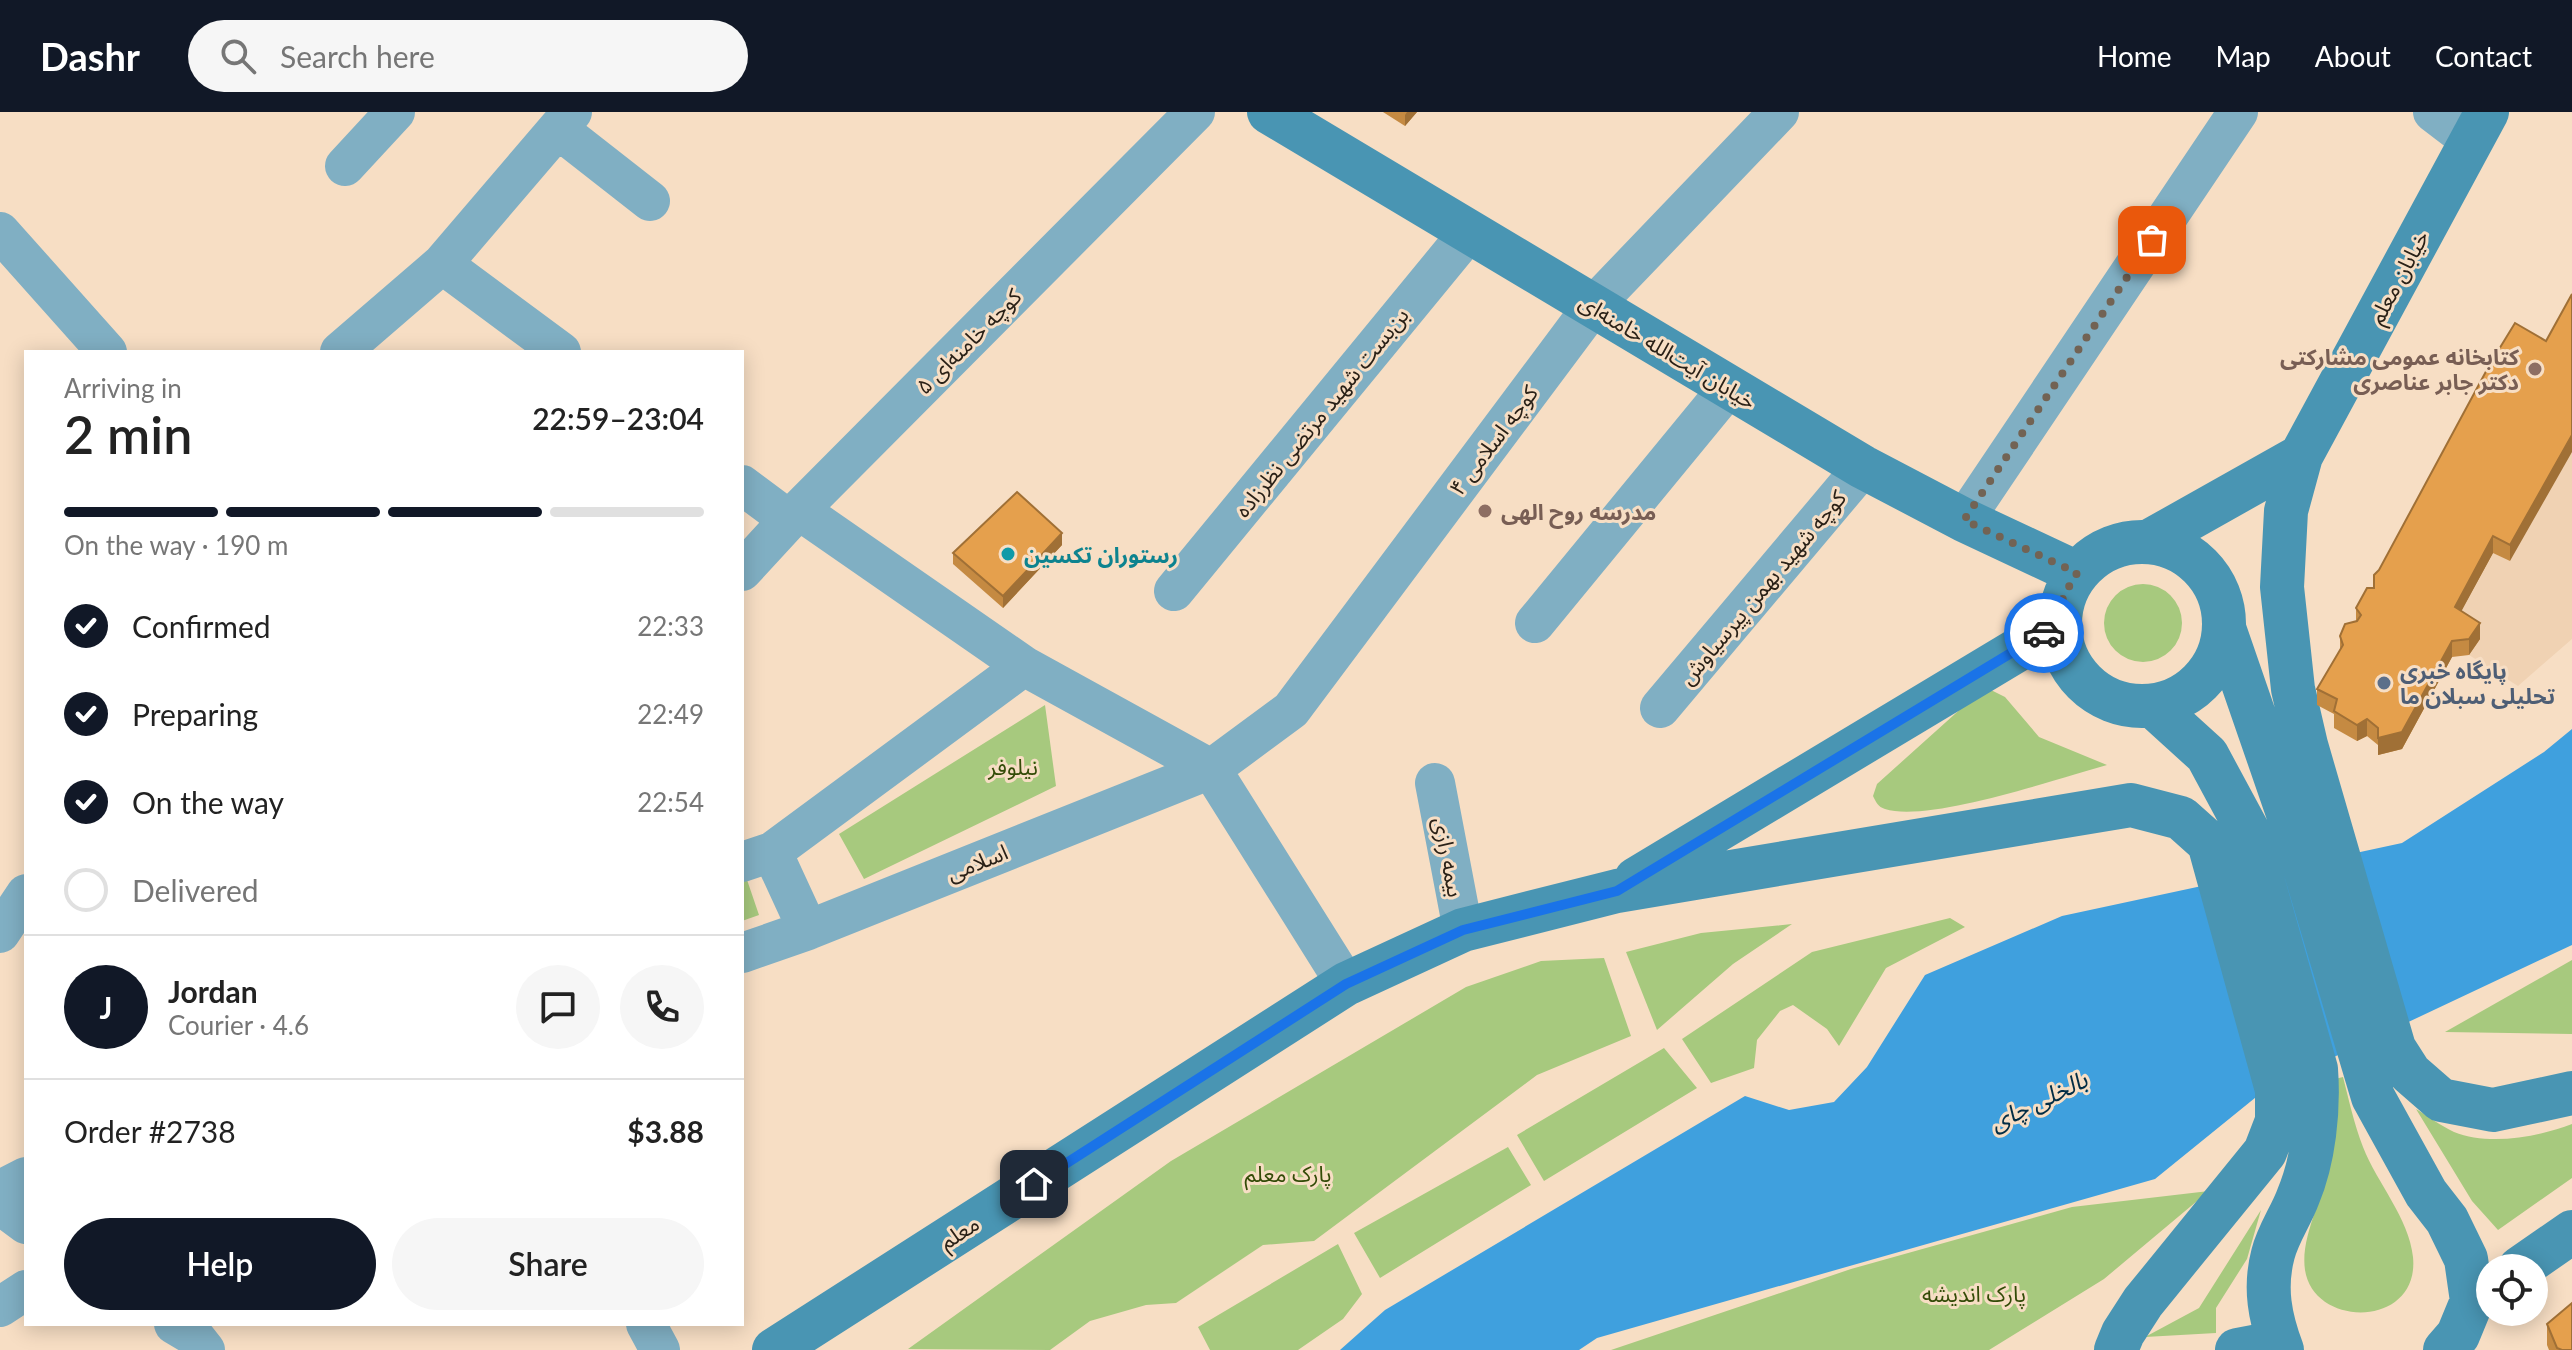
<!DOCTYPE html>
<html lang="en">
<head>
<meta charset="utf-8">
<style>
  body { margin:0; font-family:Lato,"Noto Sans Arabic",sans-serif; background:#f6f6f6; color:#222; height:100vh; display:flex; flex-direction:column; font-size:30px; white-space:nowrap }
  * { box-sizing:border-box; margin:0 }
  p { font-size:26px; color:#767676 }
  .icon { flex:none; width:44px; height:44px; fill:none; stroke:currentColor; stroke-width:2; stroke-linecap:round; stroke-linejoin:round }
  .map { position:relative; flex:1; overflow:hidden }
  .sheet { position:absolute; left:24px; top:238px; width:720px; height:976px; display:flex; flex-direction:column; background:#fff; border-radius:0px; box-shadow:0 4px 20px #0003 }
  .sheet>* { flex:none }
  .tools { position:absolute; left:2476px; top:1142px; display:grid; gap:16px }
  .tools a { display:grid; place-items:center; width:72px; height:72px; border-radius:50%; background:#fff; box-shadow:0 4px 20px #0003; font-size:40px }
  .pin { position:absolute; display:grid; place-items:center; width:68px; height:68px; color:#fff; margin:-34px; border-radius:16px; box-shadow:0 4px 12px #0006 }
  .courier { position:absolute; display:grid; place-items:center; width:80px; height:80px; margin:-40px; border:6px solid #1a73e8; border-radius:50%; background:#fff; color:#222; box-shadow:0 2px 10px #0007 }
  .head em { font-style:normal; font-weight:600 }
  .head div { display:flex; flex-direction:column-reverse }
  .head { display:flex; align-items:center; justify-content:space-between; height:136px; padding:0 40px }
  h1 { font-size:52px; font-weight:600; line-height:60px }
  .bar { display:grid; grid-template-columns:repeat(4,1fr); gap:12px 8px; align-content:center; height:96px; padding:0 40px }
  .bar i { height:10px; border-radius:6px; background:#e0e0e0 }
  .bar .current { background:#111827 }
  .bar p { grid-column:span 4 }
  .line { display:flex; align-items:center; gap:20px; padding:0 40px; border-top:2px solid #e0e0e0 }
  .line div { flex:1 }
  .round { display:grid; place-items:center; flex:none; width:84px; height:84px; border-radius:42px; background:#f6f6f6 }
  ol { padding:0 40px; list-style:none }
  li { display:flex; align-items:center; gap:24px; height:88px }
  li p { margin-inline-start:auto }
  li .icon { padding:8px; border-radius:50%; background:#111827; color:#fff; stroke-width:4 }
  li:last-child { color:#767676 }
  li i { width:44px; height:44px; border:4px solid #e0e0e0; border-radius:50% }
  .action { display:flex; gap:16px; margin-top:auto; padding:16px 40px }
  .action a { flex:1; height:92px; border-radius:48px; background:#111827; color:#fff; font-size:32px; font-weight:600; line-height:92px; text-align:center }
  .action a+a { background:#f6f6f6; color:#222 }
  header { display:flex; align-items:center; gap:48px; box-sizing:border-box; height:112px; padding:0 40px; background:#111827; color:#fff }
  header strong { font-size:38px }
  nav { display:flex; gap:44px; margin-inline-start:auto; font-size:28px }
  .search { width:560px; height:72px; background:#f6f6f6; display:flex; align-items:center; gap:20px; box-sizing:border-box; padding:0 28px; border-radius:44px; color:#767676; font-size:30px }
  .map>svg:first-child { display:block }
</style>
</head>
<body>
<header>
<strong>Dashr</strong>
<div class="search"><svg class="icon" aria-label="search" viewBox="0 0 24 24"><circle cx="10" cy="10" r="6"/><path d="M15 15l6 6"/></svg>Search here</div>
<nav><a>Home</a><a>Map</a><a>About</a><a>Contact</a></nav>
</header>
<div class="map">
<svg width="2572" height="1238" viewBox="0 0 2572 1238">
  <rect width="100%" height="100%" fill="#f7dec4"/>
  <path fill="#f0d2b3" d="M 2490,268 L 2572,314 L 2572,527 L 2518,574 L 2469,543 L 2479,528 L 2455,511 Z"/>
  <path fill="#a7c97e" d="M2104 511a39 39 0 1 1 78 0a39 39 0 1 1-78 0Z
    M 1985,575 L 2005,585 L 2039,625 L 2107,653 C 2059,666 1929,711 1885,697 C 1878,695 1876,690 1873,684 L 1877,672 Z
    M 1045,593 L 1056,674 L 864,767 L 839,722 Z
    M 742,759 L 744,759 L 759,803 L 742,809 Z
    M 1950,806 L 1965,815 L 1886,856 L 1839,934 L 1827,917 L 1793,893 L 1780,899 L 1757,928 L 1754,956 L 1711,971 L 1682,927 L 1812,840 Z
    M 1792,812 L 1733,852 L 1657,918 L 1626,840 L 1701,821 Z
    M 1604,846 L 1631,924 L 1537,963 L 1314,1129 L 1263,1133 L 1176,1191 L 1146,1193 L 1090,1209 L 1050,1238 L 908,1237 L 1171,1049 L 1466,875 L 1541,849 Z
    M 2572,848 L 2572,922 L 2445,920 Z
    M 1664,936 L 1697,976 L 1544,1069 L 1517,1023 Z
    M 2343,965 C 2349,988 2354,1012 2363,1035 C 2377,1071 2409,1106 2413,1145 C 2420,1216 2314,1217 2305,1158 C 2300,1125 2324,1084 2330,1052 C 2335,1025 2333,994 2335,967 Z
    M 2416,997 C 2428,1004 2441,1014 2454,1020 C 2489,1034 2538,1025 2572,1012 L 2572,1066 L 2498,1118 L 2472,1089 Z
    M 1508,1035 L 1531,1073 L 1380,1166 L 1354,1121 Z
    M 2209,1079 L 2104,1167 L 1989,1238 L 1611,1238 L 1851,1157 L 2072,1095 Z
    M 2261,1098 L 2247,1147 L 2216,1196 L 2216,1221 L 2145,1225 L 2199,1196 Z
    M 1338,1132 L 1362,1182 L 1343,1207 L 1298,1238 L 1210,1238 L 1198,1215 Z"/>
  <path fill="#3fa0de" d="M 2572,617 L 2572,833 L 2266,977 L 2155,1067 L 1597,1226 L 1579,1238 L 1340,1238 L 1385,1198 L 1745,984 L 1789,998 L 1834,990 L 1867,955 L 1925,863 L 2062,804 L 2402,731 L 2544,640 Z"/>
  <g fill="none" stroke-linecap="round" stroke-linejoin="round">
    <path stroke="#80afc3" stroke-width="40" d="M 2433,0 L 2471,29
      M 558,17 L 650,89
      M 345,54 L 395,0
      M 0,120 L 107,240
      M 442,152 L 561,240
      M 340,240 L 442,152 L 572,0
      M 742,373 L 789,408
      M 799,398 L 1024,554 L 1211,657 L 1346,872
      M 1964,408 L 2238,0
      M 742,459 L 789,408 L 1195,0
      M 1174,479 L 1469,120
      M 1535,511 L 1729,275
      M 1660,596 L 1863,355
      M 1435,671 L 1463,818
      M 772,740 L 808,818
      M 742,750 L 772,740 L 1024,554
      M 0,821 L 26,782
      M 742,841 L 808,818 L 1211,657 L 1291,598 L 1593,194 L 1779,0
      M 0,1078 L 26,1065
      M 0,1093 L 26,1112
      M 0,1195 L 26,1178
      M 174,1212 L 194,1224 L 205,1238
      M 646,1212 L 660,1238"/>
    <path stroke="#4995b3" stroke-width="44" d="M 1269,0 L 1863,355 L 1964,408 L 2077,461
      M 2301,344 L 2286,399 L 2282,475 L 2293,577 L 2306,633 L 2394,936 L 2410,961 L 2441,988 L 2493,998 L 2572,981
      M2060 512a82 82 0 1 1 164 0a82 82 0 1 1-164 0Z
      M 2148,430 L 2301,344 L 2487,0
      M 2225,519 L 2291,710 L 2373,985 L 2426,1081 L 2447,1108 L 2466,1147 L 2472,1189 L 2458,1223 L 2445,1238
      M 2153,594 L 2207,643 L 2249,721 L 2316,957 C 2319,998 2314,1047 2298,1085 C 2291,1104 2278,1122 2273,1142 C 2264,1176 2270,1206 2282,1238
      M 1636,767 L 2059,513
      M 2520,1156 L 2572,1120
      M 774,1238 L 1346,872 L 1463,818 L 1617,779 L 2131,693 L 2181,706 L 2209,731 L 2277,978 L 2277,1009 L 2265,1040 L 2143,1190 L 2123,1221 L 2116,1238
      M 2237,1238 L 2279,1230"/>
  </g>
  <path fill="#c58a42" d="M 1383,0 L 1417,0 L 1405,14 Z
    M 2515,211 L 2510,449 L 2493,441 L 2461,499 L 2480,527 L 2469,543 L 2452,545 L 2402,637 L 2378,643 L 2378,633 L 2367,624 L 2357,629 L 2334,616 L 2334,602 L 2317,593 L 2317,577 L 2340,539 L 2340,524 L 2356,509 L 2356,496 L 2374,476 L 2379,458 Z
    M 1062,433 L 1003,496 L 953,452 L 953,441 Z
    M 2547,1212 L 2572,1238 L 2549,1238 L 2547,1233 Z"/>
  <path fill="#a07036" d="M 1407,0 L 1417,0 L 1405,14 L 1405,3 Z
    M 2572,323 L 2572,340 L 2510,449 L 2510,433 Z
    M 1062,421 L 1062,433 L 1003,496 L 1003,484 Z
    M 2493,424 L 2493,441 L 2455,511 L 2455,495 Z
    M 2480,511 L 2480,527 L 2469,543 L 2469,527 Z
    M 2452,529 L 2452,545 L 2402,637 L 2378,643 L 2378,626 Z
    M 2367,607 L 2367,624 L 2357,629 L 2357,613 Z"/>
  <path fill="#e5a04d" stroke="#a07036" stroke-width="2" d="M 2572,182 L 2572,323 L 2510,433 L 2493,424 L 2455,495 L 2480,511 L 2469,527 L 2452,529 L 2402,620 L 2378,626 L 2378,616 L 2367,607 L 2357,613 L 2334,599 L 2337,587 L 2317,577 L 2343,533 L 2340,524 L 2345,512 L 2357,509 L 2361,503 L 2356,496 L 2367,476 L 2374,476 L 2374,463 L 2379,458 L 2490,252 L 2515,211 L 2546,229 Z
    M 1017,380 L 1062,421 L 1003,484 L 953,441 Z
    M 2572,1191 L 2572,1238 L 2562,1238 L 2557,1236 L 2547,1212 Z"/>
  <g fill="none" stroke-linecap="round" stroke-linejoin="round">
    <path stroke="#726354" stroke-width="8" stroke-dasharray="0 14.4" d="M 2044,521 L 2059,513 L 2063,485 L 2077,461 L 1964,408 L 2152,128"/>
    <path stroke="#1a73e8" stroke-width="10" d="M 1034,1072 L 1346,872 L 1463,818 L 1617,779 L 2044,521"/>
  </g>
  <g fill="#8d6e63" stroke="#f7dec4" stroke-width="3">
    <circle cx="2535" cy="257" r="8"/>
    <circle cx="1485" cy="399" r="8"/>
  </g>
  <circle fill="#0f9aa8" stroke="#f7dec4" stroke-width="3" cx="1008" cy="442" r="8"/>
  <circle fill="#5c6f8a" stroke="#f7dec4" stroke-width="3" cx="2384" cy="571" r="8"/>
  <g text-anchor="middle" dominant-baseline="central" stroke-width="6" stroke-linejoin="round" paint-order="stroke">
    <g font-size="22" fill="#2a2117" stroke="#f7dec4">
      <text transform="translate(2398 165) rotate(-62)">خیابان معلم</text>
      <text transform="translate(968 229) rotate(-45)">کوچه خامنه‌ای ۵</text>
      <text transform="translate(1668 239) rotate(31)">خیابان آیت‌الله خامنه‌ای</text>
      <text transform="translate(1321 300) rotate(-51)">بن‌بست شهید مرتضی نظرزاده</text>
      <text transform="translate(1493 328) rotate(-53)">کوچه اسلامی ۴</text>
      <text transform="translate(1762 475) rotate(-50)">کوچه شهید بهمن پیرسیاوش</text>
      <text transform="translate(1449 745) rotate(79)">بیمه رازی</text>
      <text transform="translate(977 750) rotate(-22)">اسلامی</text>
      <text transform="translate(959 1120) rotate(-33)">معلم</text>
    </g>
    <g font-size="22" font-weight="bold" fill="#785e54" stroke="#f7dec4" text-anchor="end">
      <text x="2519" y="244">کتابخانه عمومی مشارکتی<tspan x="2519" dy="25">دکتر جابر عناصری</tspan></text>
      <text x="1501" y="399" text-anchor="start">مدرسه روح الهی</text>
    </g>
    <g font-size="22" font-weight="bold" fill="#0d838f" stroke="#f7dec4" text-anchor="start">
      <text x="1024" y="442">رستوران تکسین</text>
    </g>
    <g font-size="22" font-weight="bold" fill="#4e5e75" stroke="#f7dec4" text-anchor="start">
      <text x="2400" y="558">پایگاه خبری<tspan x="2400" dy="25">تحلیلی سبلان ما</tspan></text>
    </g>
    <g font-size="22" fill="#334b07" stroke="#f7dec4">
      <text x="1013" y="654">نیلوفر</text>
      <text x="1288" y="1061">پارک معلم</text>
      <text x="1974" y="1181">پارک اندیشه</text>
    </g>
    <g font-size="24" font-style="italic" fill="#022d45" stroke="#f7dec4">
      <text transform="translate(2038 988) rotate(-26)">بالخلی چای</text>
    </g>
  </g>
</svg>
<div class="tools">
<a><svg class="icon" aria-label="locate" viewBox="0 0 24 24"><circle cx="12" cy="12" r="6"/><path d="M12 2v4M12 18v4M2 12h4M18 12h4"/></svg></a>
</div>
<div class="pin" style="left:2152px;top:128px;background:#ea580c"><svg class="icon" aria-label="bag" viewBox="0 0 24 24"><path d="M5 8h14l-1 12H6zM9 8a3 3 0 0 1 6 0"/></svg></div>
<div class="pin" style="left:1034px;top:1072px;background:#1f2937"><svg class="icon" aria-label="home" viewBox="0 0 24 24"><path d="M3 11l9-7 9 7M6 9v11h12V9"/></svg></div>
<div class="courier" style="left:2044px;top:521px"><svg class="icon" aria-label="car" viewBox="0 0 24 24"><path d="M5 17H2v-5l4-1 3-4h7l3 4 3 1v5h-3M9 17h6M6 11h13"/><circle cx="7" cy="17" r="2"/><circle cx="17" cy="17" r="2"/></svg></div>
<section class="sheet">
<div class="head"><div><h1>2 min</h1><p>Arriving in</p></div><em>22:59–23:04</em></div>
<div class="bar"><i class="current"></i><i class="current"></i><i class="current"></i><i></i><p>On the way · 190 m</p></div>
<ol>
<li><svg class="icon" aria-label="check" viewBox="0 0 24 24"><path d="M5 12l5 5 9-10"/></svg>Confirmed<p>22:33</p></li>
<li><svg class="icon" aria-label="check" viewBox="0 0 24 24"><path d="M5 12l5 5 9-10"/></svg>Preparing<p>22:49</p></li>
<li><svg class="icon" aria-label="check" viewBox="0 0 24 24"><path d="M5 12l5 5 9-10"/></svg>On the way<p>22:54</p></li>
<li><i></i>Delivered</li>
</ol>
<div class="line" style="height:144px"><b class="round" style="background:#111827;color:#fff">J</b><div><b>Jordan</b><p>Courier · 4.6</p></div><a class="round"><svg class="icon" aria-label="chat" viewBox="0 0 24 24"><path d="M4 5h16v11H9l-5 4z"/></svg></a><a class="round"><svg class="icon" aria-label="phone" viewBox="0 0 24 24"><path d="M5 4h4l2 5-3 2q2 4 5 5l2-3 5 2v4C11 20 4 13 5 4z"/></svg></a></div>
<div class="line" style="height:104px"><div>Order #2738</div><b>$3.88</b></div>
<div class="action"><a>Help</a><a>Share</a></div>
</section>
</div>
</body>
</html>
